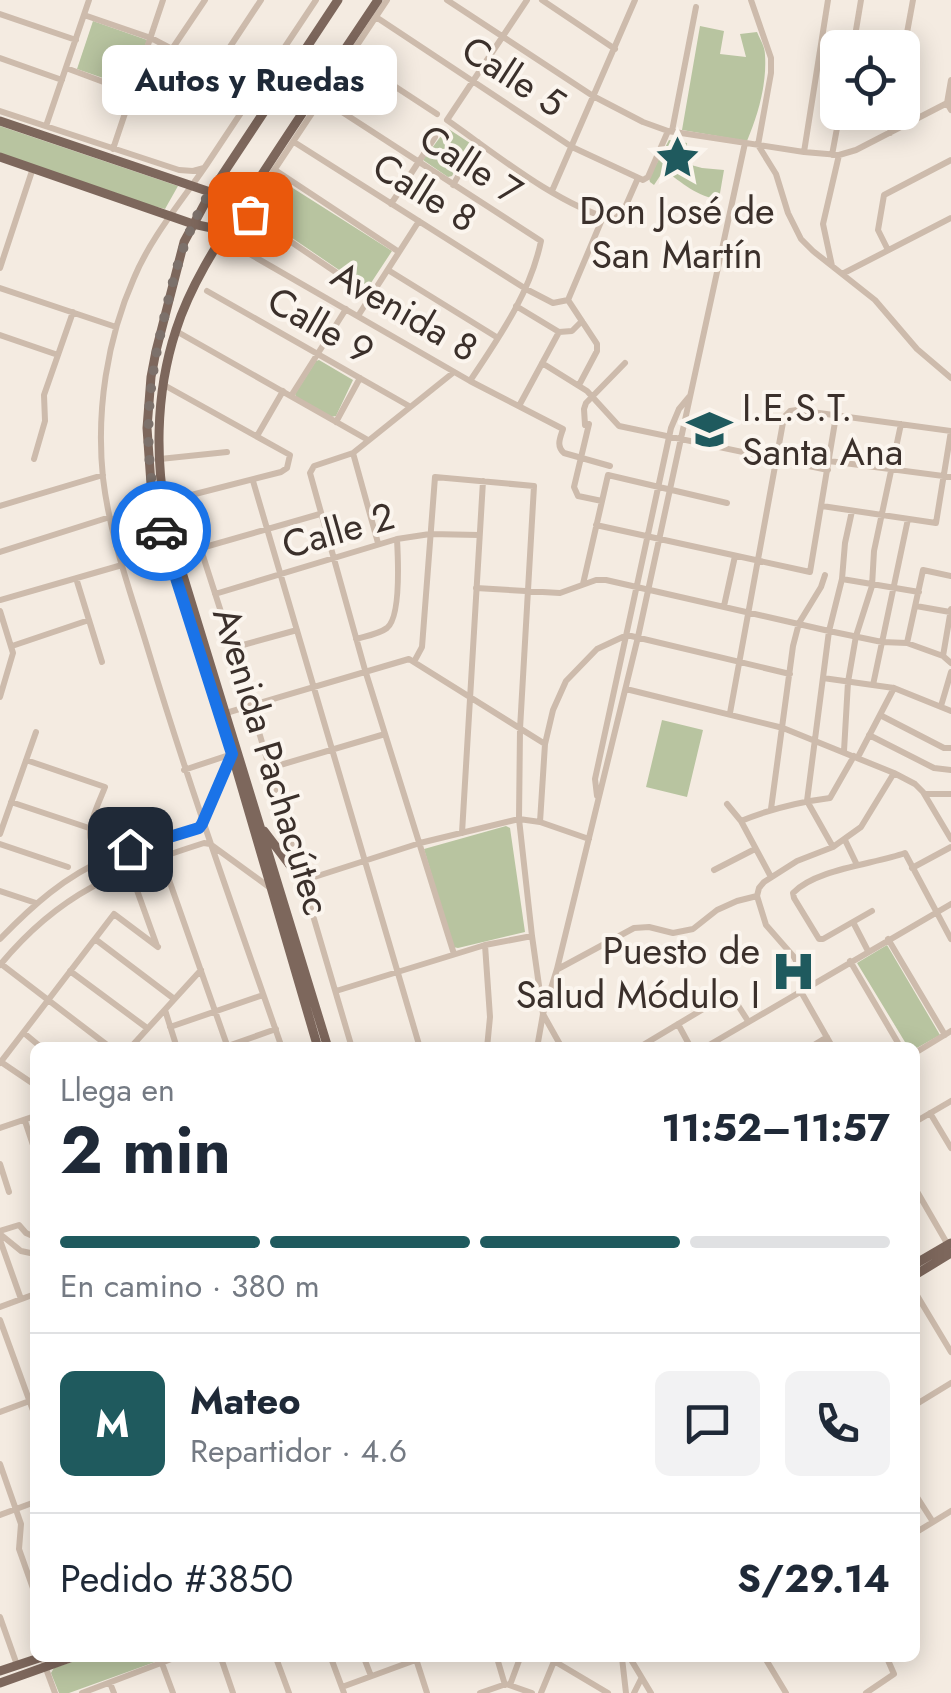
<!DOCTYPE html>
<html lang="es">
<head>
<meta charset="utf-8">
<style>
  body { margin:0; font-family:Jost,sans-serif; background:#f2f2f3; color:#1f2937; height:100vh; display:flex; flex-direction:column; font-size:38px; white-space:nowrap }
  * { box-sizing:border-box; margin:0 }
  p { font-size:32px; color:#747a83 }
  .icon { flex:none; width:55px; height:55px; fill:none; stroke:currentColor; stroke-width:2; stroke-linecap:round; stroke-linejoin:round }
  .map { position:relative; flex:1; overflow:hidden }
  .details { position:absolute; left:30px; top:1042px; width:890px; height:620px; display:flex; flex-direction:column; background:#fff; border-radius:15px; box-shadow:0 5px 25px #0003 }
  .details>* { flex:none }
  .fabs { position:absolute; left:820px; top:30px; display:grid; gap:20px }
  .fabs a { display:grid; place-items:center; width:100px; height:100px; border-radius:15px; background:#fff; box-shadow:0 5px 25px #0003; font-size:50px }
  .pin { position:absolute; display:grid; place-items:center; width:85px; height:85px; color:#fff; margin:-42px; border-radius:20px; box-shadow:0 5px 15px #0006 }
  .courier { position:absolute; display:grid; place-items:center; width:100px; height:100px; margin:-50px; border:8px solid #1a73e8; border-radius:50%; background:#fff; color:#222; box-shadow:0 2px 12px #0007 }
  .bubble { position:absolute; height:70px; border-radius:15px; background:#fff; box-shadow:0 5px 25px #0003; font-size:32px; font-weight:700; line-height:70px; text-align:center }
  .overview em { font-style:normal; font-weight:700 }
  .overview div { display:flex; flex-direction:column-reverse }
  .overview { display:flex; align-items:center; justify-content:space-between; height:170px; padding:0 30px }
  h1 { font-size:65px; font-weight:700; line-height:75px }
  .bar { display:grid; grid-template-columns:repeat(4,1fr); gap:15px 10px; align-content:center; height:120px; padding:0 30px }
  .bar i { height:12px; border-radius:8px; background:#e0e1e3 }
  .bar .active { background:#1f5a5e }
  .bar p { grid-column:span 4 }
  .line { display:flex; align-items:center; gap:25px; padding:0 30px; border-top:2px solid #e0e1e3 }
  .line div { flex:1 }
  .round { display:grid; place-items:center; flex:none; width:105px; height:105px; border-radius:15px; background:#f2f2f3 }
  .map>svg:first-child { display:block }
</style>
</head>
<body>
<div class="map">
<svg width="951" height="1693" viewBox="0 0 951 1693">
  <rect width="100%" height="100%" fill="#f4ebe1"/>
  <path fill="#b8c4a0" d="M 93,21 L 147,40 L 129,87 L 77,69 Z
    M 700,26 L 724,31 L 720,54 L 746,57 L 740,34 L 757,32 C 760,39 765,47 765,55 C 767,84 758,115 747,141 L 682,130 Z
    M 0,126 L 178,186 L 165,209 L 141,203 L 0,154 Z
    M 447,128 L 470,143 L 452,176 L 448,177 L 423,160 Z
    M 669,140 L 687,143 L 684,163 L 702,168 L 724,170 L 719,199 C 699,198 681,182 664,170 L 654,185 L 650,182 L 649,178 Z
    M 277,178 L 392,251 L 367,289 L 254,212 Z
    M 319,360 L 353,380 L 336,416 L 331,417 L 296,397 L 295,394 L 316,361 Z
    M 662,720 L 703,730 L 687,797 L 646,787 Z
    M 506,826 L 510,828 L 525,932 L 458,948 L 453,947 L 424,849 Z
    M 887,945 L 940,1035 L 915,1049 L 915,1048 L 908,1047 L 857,963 Z
    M 84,1658 L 157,1658 L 155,1662 L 69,1693 L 59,1693 L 51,1673 L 54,1668 Z"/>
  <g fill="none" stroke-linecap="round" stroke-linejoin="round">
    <path stroke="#cdbbac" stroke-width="6" d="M 447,0 L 593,96 L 643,122 L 668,131 L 804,152 L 839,155 L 856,150 L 951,101
      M 527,0 L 447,120 C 497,155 555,203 613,220 L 623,212 L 638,178
      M 542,0 L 615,49
      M 751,0 L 771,58 L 771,73 L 758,145 L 776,174 L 788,213 L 801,239 L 813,251 L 875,300 L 917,349 L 951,378
      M 0,14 L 76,40
      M 84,15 L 151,38 L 172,49 L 247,103
      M 376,17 L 572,147 L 643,180 L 648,177 L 668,131
      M 853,48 L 861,0
      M 172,49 L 205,0
      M 350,57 L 437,114
      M 0,58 L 62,80
      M 902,60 L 913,0
      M 66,68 L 133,93
      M 210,77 L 261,0
      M 951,80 L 947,103 L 951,110
      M 322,99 L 541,241 C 530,294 499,337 470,381
      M 0,111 L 179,170 L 193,171 L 204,168
      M 46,126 L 89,0
      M 672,131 L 696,7
      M 890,133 L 893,112
      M 294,142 L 526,289 L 553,303 L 568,300
      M 113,149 L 163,0
      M 804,152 L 828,0
      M 832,155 L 840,112
      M 275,170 L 399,252
      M 453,185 L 478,142
      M 552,191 L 635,0
      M 391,204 L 435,137
      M 222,238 L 470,381 L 563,429 C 560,438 556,446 564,453 L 610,466
      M 888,250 L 878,230 L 884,195 L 951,160
      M 832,266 L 823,224 L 839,155
      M 0,268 L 33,168
      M 388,270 L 498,338
      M 842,274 L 951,218
      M 0,288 L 116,327
      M 207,291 L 409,406
      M 371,296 L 241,208 L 255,199 L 387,0
      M 568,300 L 597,344 L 597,351 L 579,385
      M 568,300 L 603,217
      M 516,306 L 559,332 L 572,331 L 582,321
      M 358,316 L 419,221
      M 176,331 L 368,440
      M 0,335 L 58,355
      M 542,363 L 587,391 L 619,426 L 828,470
      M 454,372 L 353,453 L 314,466 L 310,473 L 365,670 L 454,954
      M 291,396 L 346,309
      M 519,406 L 559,332
      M 336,422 L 360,378
      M 589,424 L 574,487 L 578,496 L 602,501
      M 585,425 L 584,409 L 586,403 L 625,363
      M 257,436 L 283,391
      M 353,453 L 378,543
      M 34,459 L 45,421 L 44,395 L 73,312
      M 160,459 L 227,452
      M 829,461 L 951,477
      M 253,481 L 420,1048
      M 184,497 L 251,705 L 352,1048
      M 164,502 L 281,472 L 287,468 L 290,455 L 164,385
      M 0,506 L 103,475
      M 822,506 L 936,523 L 951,431
      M 596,525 L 810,572 L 836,416
      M 0,552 L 110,517
      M 177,555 L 320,514
      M 76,578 L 102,662
      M 842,579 L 919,592
      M 583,584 L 608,475 L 727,503
      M 476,588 L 560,593 L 596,580 L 606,580 L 829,631 L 882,642 L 907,643 L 943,656 L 951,663
      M 215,594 L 397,539 L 430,534 L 479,535
      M 0,600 L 122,565
      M 724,606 L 735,556
      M 916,606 L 950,612
      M 0,611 L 13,653 L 0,697
      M 356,639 C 366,636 379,634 387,628 C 401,617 398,557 397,539
      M 907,643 L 923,570 L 951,576
      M 12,646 L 89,620
      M 232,648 L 297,630
      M 943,656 L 951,609
      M 415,660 L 422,647 L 435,477 L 534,486 L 520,729 L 519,819 L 532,936 L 543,1014 L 562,1048
      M 823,678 L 894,688 L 951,711
      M 873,685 L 908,519
      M 626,689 L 783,728 L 894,773 L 915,784 L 923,792 L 951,839
      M 941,706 L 951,672
      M 226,713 L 409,659 L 545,744
      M 730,713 L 784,417 L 790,411 L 797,410 L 951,431
      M 880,715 L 944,748 L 951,748
      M 869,735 L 934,768 L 951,770
      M 844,751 L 848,682 L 856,636 L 872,586 L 874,551 L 901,424
      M 858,757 L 894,688
      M 26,760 L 105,787 C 96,811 76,842 106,858
      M 270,768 L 385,734
      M 184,770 L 232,754
      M 925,794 L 951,794
      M 597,796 L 595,779 L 671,428 L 679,409 L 689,397
      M 11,802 L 89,828
      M 727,804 L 741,821 L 771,877
      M 771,809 L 793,646 L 799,623 L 821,587 L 825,575
      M 741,821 C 770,809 799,802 830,798 L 854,756
      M 540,822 L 545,744 L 553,710 L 566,681 L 597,649 L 627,635 L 790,674
      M 462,833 L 483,481
      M 0,834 L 36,732
      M 845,840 L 857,865
      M 0,844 L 68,867
      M 833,847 L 807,801 L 829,631 L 842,579 L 845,543 L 852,511
      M 161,857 L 228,1048
      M 129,868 L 157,946
      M 912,868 L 951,847
      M 714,870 L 755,849
      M 302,881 L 420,843 L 519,819 L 540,822 L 589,839
      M 0,891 L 36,903
      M 872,911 L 823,939 L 819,939 L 794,898 L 793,893 C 815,869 875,864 905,853 L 951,939
      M 853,922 L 868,951
      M 0,939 C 32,906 65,876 108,858 C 137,845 168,837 199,828 L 202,824 L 232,754
      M 95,939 L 173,998
      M 888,939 L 945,1035
      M 485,945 L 490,1017 L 487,1048
      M 850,961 L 901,1048
      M 1,964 L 111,1048
      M 0,965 C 60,892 117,871 204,843 L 210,844 L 269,887
      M 558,969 L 634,928 L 649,927 L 673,933 L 693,929 L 717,910 L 737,901 L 757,896
      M 70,971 L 147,1028
      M 808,985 L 794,957 L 766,925 L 757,896 L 759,888 L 764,882 L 797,861 L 833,847 L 861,827 L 894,773
      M 800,990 L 833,1048
      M 336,991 L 485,945 L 532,936
      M 165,1010 L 177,1048
      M 678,1024 L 691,1048
      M 170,1027 L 263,995
      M 24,1033 L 42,1048
      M 225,1047 L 276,1029
      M 130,1048 L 201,970
      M 282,1048 C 236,916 189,786 149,653 C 132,596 110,538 103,478 C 96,411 107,339 134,278 C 151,237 182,201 207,164 C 244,109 280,54 316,0
      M 537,1048 L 543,1014 L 557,969 L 638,637 L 745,143
      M 638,1048 L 730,993 L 748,1021
      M 704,1048 L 951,904
      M 809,1048 L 827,1037
      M 915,1053 L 951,1031
      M 1,1062 L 35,1085
      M 0,1063 L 114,914 L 158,947
      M 930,1113 L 951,1148
      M 25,1121 L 35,1151
      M 915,1122 L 951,1101
      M 0,1128 L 35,1116
      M 0,1164 L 9,1192
      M 915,1188 L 948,1245
      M 0,1231 L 19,1225 L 26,1233 L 35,1237
      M 0,1234 L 21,1251 L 35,1254
      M 0,1240 L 21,1299
      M 915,1292 L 951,1352
      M 0,1307 L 35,1294
      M 0,1320 L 35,1416
      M 915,1405 L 951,1383
      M 0,1412 L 35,1399
      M 0,1464 L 21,1524 L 19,1549 L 35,1594
      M 915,1494 L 933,1522
      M 0,1515 L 35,1502
      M 915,1533 L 951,1511
      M 0,1617 L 17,1665
      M 42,1658 L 55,1693
      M 160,1658 L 173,1693
      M 221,1658 L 233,1693
      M 276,1658 L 289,1693
      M 331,1658 L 344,1693
      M 364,1658 L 371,1676
      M 497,1658 L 505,1685
      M 622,1658 L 626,1693
      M 630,1658 L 651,1693
      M 765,1658 L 786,1693
      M 416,1659 L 427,1693
      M 554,1661 L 608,1693
      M 110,1683 L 114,1693
      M 510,1685 L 520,1658
      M 342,1687 L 421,1658
      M 82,1693 L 174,1658
      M 480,1693 L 506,1684 L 532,1693
      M 541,1693 L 555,1659
      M 634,1693 L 641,1679
      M 866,1693 L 894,1674 L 887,1658"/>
    <path stroke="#7d675c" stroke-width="9" d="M 0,121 L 219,195 L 241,208
      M 0,157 L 193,224 L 226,231
      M 264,831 L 302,881
      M 318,1048 L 232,754 L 163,536 L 151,484 L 147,428 L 151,377 L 156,351 L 184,242 L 211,192 L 338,0
      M 328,1048 L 170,533 C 154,467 155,394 176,330 C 192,280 224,234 252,190 C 293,126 336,63 378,0
      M 915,1264 L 951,1243
      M 915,1275 L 951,1253
      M 0,1671 L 39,1658
      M 0,1683 L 70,1658"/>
  </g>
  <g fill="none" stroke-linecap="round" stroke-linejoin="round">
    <path stroke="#7c716b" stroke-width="10" stroke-dasharray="0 18" d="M 161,531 C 143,455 145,398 163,323 C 174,274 184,235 210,192 L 227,198 L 250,214"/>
    <path stroke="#1a73e8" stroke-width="12" d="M 130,849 L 199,828 L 202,824 L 232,754 L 161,531"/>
  </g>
  <defs>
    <symbol id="sight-bare" viewBox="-9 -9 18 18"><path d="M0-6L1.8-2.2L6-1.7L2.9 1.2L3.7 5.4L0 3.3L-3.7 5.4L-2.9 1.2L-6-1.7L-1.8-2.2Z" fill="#1f5a5e" stroke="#fbf5ee" stroke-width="2.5" paint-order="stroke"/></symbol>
    <symbol id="university-bare" viewBox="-9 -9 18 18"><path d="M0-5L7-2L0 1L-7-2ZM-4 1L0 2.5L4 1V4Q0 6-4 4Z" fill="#1f5a5e" stroke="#fbf5ee" stroke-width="2.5" paint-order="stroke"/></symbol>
    <symbol id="hospital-bare" viewBox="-9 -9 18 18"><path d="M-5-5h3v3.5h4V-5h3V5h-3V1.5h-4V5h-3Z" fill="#1f5a5e" stroke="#fbf5ee" stroke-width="2.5" paint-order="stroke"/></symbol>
  </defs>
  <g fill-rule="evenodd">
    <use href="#sight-bare" x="646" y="126" width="63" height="63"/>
    <use href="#university-bare" x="678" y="398" width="63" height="63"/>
    <use href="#hospital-bare" x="762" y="940" width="63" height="63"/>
  </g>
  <g text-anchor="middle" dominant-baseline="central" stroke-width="8" stroke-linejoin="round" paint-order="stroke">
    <g font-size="38" fill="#3b302b" stroke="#fbf5ee">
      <text transform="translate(514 76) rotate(33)">Calle 5</text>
      <text transform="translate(471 164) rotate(33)">Calle 7</text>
      <text transform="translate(425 192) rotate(32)">Calle 8</text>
      <text transform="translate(405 311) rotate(30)">Avenida 8</text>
      <text transform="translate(321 325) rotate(30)">Calle 9</text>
      <text transform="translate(338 530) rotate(-16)">Calle 2</text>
      <text transform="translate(272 761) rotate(73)">Avenida Pachacútec</text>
    </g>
    <g font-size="38" fill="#3b302b" stroke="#fbf5ee">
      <text x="677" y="210">Don José de<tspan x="677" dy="44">San Martín</tspan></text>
      <text x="742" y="407" text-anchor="start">I.E.S.T.<tspan x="742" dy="44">Santa Ana</tspan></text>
      <text x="760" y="950" text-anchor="end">Puesto de<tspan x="760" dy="44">Salud Módulo I</tspan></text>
    </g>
  </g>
</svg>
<div class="fabs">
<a><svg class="icon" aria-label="locate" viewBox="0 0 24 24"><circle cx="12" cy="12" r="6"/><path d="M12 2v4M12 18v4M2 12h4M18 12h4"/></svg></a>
</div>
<div class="pin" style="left:250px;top:214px;background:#ea580c"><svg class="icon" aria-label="bag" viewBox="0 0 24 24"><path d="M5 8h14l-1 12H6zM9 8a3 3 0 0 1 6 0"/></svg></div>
<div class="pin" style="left:130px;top:849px;background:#1f2937"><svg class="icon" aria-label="home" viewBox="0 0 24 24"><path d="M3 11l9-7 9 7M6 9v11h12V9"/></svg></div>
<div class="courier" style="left:161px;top:531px"><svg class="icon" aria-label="car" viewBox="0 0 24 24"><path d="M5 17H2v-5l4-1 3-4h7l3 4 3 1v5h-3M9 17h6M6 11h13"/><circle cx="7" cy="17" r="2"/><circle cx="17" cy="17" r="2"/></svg></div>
<div class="bubble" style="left:102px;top:45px;width:295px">Autos y Ruedas</div>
<section class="details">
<div class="overview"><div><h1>2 min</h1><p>Llega en</p></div><em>11:52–11:57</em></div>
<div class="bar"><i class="active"></i><i class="active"></i><i class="active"></i><i></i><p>En camino · 380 m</p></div>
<div class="line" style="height:180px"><b class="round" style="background:#1f5a5e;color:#fff">M</b><div><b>Mateo</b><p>Repartidor · 4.6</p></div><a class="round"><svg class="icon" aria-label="chat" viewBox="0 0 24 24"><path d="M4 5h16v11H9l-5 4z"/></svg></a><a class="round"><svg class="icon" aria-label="phone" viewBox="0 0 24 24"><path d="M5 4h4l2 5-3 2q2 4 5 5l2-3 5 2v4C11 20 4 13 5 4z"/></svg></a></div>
<div class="line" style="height:130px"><div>Pedido #3850</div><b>S/29.14</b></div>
</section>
</div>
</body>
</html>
